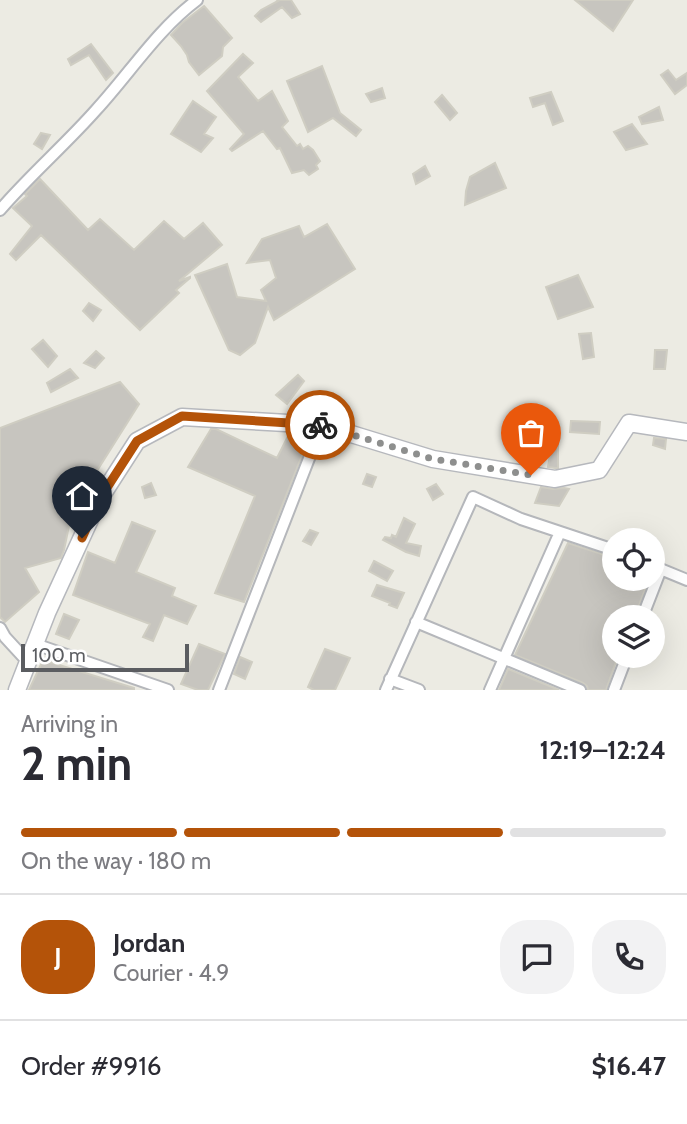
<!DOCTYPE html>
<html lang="en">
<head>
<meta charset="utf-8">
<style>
  body { margin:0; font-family:Cabin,sans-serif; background:#f2f2f3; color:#2b2b33; height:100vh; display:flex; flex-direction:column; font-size:26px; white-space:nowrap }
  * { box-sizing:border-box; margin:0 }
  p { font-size:23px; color:#7c7c81 }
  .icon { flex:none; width:38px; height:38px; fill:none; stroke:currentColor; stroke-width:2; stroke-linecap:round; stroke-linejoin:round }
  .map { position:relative; height:690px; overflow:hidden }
  .panel { display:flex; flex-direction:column; background:#fff; flex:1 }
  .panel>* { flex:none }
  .tools { position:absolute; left:602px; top:528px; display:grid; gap:14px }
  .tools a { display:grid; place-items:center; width:63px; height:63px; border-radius:50%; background:#fff; box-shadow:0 7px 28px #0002; font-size:35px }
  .scale { position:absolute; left:21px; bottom:18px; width:168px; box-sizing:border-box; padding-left:7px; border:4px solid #5b5d61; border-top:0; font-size:19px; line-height:24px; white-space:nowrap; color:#5b5d61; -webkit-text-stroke:5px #fff; paint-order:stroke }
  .pin { position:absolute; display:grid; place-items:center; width:60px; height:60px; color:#fff; margin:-72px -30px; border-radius:50% 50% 50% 0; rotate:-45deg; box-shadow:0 0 7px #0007 }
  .pin .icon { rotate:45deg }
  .courier { position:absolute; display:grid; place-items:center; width:70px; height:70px; margin:-35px; border:5px solid #b45309; border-radius:50%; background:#fff; color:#222; box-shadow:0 2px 9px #0007 }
  .overview em { font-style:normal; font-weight:700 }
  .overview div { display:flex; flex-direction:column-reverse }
  .overview { display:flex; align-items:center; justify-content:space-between; height:119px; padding:0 21px }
  h1 { font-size:46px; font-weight:700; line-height:52px }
  .bar { display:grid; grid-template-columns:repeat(4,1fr); gap:10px 7px; align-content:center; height:84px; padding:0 21px }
  .bar i { height:9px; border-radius:5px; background:#e1e1e2 }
  .bar .selected { background:#b45309 }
  .bar p { grid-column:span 4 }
  .line { display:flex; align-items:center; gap:18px; padding:0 21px; border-top:2px solid #e1e1e2 }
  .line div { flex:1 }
  .round { display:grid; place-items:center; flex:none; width:74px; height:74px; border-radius:28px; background:#f2f2f3 }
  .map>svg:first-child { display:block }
</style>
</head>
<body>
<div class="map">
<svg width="687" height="690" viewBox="0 0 687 690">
  <rect width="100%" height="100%" fill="#ecebe3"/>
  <path fill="#c7c5bf" stroke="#cfcdc2" stroke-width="2" d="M 277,0 L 291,0 L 300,14 L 292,18 L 282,7 L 261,22 L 255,16 L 261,10 L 278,1 Z
    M 575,0 L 633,0 L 613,31 Z
    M 204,6 L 232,38 L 223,47 L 222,56 L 199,75 L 189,62 L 187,55 L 181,46 L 171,35 L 182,23 Z
    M 91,44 L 113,73 L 106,80 L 89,55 L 71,65 L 68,59 Z
    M 243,54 L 253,63 L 238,77 L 258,101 L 272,91 L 288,121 L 282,127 L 297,146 L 300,144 L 303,149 L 308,146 L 313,150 L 320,161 L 316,165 L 318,169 L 309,175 L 304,170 L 292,173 L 280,148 L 277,149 L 263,131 L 232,151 L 230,149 L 244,134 L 207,91 Z
    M 322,66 L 340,113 L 361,130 L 356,136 L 333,118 L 308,132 L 287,81 Z
    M 668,70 L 676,80 L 687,73 L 687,85 L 675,94 L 661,75 Z
    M 382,88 L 385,98 L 371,102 L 366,94 Z
    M 551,92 L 563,121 L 553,125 L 545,103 L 533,107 L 530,98 Z
    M 442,95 L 457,113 L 450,120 L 435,102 Z
    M 193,101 L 216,117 L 204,134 L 213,138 L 201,152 L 171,134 Z
    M 659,107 L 663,120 L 642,124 L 639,117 Z
    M 632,124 L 647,144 L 626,150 L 614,132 Z
    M 41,133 L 50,135 L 42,149 L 34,144 Z
    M 495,163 L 506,188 L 465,205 L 466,191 L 470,177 Z
    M 425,166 L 430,176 L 416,184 L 413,174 Z
    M 40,179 L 88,230 L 100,219 L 134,250 L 164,221 L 184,239 L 203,223 L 222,245 L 179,281 L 190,277 L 190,278 L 176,290 L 179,293 L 140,330 L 41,235 L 16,260 L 10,254 L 32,226 L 13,208 L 27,196 L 25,194 Z
    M 327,224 L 355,269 L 274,320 L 268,307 L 255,343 L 240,355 L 229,350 L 195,275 L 227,264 L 237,297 L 266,301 L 261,290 L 276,278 L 270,260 L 247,263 L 262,239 L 299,226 L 304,237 Z
    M 578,275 L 593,307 L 558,319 L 546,287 Z
    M 89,303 L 101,310 L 93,321 L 83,311 Z
    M 591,333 L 594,357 L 583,359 L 579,334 Z
    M 43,340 L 57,356 L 48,367 L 32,349 Z
    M 655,350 L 667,350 L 665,369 L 654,369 Z
    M 96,351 L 104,358 L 95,368 L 84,363 Z
    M 70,369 L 78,378 L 51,392 L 47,383 Z
    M 298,375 L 304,381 L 287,404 L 276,395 Z
    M 120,382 L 139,404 L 88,485 L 79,478 L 64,550 L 61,558 L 25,568 L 39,592 L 5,622 L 0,617 L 0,428 Z
    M 571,421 L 600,422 L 599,434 L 570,432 Z
    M 211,429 L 216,429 L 277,458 L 289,434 L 310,435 L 244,602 L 215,593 L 255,496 L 188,467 Z
    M 553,435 L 558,435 L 558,468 L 555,468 L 548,467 L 550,455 L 544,455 L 545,442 L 552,442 Z
    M 654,438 L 666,439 L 665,449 L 653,445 Z
    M 367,474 L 376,477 L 372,487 L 363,484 Z
    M 151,483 L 156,495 L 145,498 L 142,487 Z
    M 436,484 L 443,494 L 433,500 L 427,489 Z
    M 541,487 L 553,489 L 564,488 L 569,489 L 559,506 L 535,503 Z
    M 404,518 L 415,524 L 406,543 L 421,546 L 419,556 L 406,552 L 383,540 L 385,537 L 391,538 L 392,535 L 396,537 Z
    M 132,522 L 155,531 L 136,572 L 175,588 L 172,596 L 196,606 L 187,624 L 164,615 L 153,641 L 143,637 L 150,624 L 73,595 L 88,552 L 115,563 Z
    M 310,530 L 318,533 L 311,545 L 303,541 Z
    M 568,543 L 614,558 L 614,579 L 649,579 L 634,618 L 614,618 L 614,656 L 618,656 L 606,690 L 588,690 L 587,686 L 583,683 L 515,655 Z
    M 374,561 L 393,571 L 387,581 L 369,571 Z
    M 377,585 L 404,593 L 397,608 L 389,605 L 390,603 L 372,596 Z
    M 64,614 L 79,620 L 69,639 L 56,634 Z
    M 199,644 L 225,654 L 208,690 L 198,690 L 181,684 Z
    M 325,649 L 350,658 L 335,690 L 314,690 L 308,687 Z
    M 240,657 L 252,662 L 245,679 L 234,674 Z
    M 43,660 L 134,688 L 134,690 L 29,690 Z
    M 508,669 L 559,690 L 499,690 Z"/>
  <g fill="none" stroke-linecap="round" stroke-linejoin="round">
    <defs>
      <path id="street" d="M 0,210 C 30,175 65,145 96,110 C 130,73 157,30 197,0
        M 653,566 L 687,580
        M 642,618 L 661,569
        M 416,622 L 580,690
        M 0,628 L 5,637 L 28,662
        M 35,644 L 168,690
        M 390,679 L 419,690
        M 219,690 L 322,425
        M 386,690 L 473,497 L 521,519 L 614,550
        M 490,690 L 560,532
        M 614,690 L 627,656"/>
      <path id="secondary" d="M 17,690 L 47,613 L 99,500 L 137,441 L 182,417 L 322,425 L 433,459 L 555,479 L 599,470 L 629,423 L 687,432"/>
    </defs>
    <use href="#street" stroke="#b5b7bb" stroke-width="14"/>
    <use href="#secondary" stroke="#b6b8bd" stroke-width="19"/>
    <use href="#street" stroke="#fff" stroke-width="10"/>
    <use href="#secondary" stroke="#fff" stroke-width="16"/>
  </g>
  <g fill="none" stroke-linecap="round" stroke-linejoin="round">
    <path stroke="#8e8f8e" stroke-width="7" stroke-dasharray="0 12.6" d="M 320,425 L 433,459 L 531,475"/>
    <path stroke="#b45309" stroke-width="9" d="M 82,538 L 99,500 L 137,441 L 182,416 L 320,425"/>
  </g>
</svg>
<div class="tools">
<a><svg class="icon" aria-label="locate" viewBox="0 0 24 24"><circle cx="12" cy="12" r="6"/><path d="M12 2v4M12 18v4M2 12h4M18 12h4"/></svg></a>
<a><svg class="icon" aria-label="layers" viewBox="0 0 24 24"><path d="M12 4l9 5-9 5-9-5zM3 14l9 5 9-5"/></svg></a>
</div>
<div class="scale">100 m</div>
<div class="pin" style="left:531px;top:475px;background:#ea580c"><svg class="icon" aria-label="bag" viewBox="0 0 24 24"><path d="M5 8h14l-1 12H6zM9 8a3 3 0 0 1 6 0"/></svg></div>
<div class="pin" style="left:82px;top:538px;background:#1f2937"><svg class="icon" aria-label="home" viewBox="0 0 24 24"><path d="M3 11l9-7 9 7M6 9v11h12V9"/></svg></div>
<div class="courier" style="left:320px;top:425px"><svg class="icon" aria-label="bike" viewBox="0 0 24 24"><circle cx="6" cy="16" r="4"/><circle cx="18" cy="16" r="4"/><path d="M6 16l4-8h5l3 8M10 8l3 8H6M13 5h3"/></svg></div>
</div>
<section class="panel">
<div class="overview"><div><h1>2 min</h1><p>Arriving in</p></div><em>12:19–12:24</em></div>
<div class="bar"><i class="selected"></i><i class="selected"></i><i class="selected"></i><i></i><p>On the way · 180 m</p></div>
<div class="line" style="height:126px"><b class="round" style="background:#b45309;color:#fff">J</b><div><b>Jordan</b><p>Courier · 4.9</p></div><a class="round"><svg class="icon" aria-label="chat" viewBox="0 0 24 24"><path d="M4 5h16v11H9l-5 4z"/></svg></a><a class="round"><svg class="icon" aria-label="phone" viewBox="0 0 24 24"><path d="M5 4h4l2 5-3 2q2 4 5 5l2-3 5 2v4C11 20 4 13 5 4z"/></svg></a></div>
<div class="line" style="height:91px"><div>Order #9916</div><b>$16.47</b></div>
</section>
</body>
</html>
